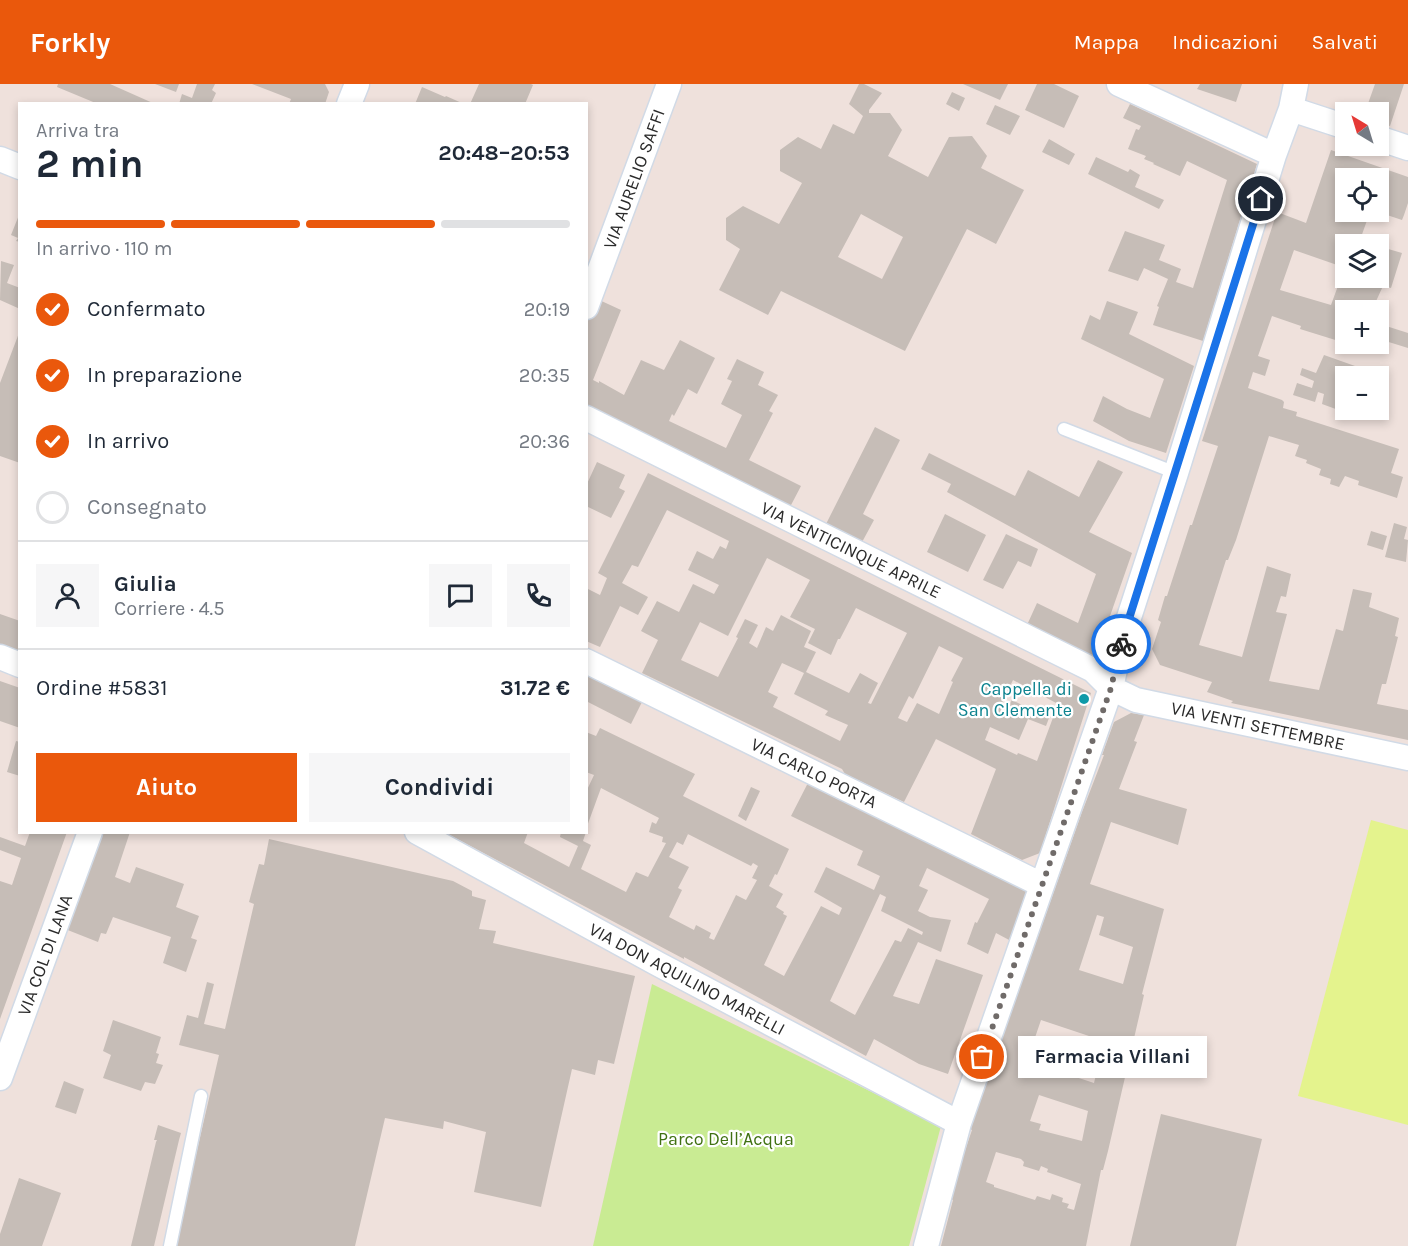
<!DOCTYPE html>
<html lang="it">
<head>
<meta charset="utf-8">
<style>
  body { margin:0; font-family:Karla,sans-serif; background:#f6f6f7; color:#1f2937; height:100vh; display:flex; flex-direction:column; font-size:22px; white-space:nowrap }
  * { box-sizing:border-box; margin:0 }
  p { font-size:20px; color:#747a83 }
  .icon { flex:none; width:33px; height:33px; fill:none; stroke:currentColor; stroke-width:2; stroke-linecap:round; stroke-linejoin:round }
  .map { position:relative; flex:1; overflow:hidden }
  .drawer { position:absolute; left:18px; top:18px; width:570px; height:732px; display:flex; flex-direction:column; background:#fff; border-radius:0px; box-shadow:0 3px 9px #0003 }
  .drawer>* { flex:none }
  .needle { width:39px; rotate:322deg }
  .tools { position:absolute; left:1335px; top:18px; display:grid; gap:12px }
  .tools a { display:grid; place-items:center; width:54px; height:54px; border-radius:0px; background:#fff; box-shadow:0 3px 9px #0003; font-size:30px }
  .pin { position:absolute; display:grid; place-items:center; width:51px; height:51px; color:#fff; margin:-26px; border:3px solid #fff; border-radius:50%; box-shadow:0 2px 6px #0007 }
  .courier { position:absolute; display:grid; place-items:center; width:60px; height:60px; margin:-30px; border:4px solid #1a73e8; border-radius:50%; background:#fff; color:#222; box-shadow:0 2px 8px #0007 }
  .bubble { position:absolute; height:42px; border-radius:0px; background:#fff; box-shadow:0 3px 9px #0003; font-size:20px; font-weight:700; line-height:42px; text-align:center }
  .overview em { font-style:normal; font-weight:700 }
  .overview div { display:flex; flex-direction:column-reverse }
  .overview { display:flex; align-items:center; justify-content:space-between; height:102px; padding:0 18px }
  h1 { font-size:39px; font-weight:700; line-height:45px }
  .bar { display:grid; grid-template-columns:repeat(4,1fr); gap:9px 6px; align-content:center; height:72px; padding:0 18px }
  .bar i { height:8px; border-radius:4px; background:#e0e1e3 }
  .bar .active { background:#ea580c }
  .bar p { grid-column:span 4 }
  .line { display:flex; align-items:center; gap:15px; padding:0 18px; border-top:2px solid #e0e1e3 }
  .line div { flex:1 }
  .round { display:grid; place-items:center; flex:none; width:63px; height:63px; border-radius:0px; background:#f6f6f7 }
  ol { padding:0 18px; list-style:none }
  li { display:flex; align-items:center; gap:18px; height:66px }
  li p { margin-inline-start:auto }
  li .icon { padding:6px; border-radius:50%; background:#ea580c; color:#fff; stroke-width:4 }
  li:last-child { color:#747a83 }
  li i { width:33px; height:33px; border:3px solid #e0e1e3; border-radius:50% }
  .button { display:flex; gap:12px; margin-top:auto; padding:12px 18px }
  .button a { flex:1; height:69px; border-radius:0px; background:#ea580c; color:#fff; font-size:24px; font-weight:700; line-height:69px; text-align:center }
  .button a+a { background:#f6f6f7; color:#1f2937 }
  header { display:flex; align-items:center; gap:36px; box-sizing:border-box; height:84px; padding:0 30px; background:#ea580c; color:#fff }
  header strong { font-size:28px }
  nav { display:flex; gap:33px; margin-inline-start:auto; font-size:21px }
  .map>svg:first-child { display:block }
</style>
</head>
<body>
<header>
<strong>Forkly</strong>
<nav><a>Mappa</a><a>Indicazioni</a><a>Salvati</a></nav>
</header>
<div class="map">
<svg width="1408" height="1162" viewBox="0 0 1408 1162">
  <rect width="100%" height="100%" fill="#efe1dc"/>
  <path fill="#c9eb93" d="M 652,900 L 941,1042 L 909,1162 L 593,1162 Z"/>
  <path fill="#e4f38d" d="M 1371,736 L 1408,746 L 1408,1041 L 1298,1012 Z"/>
  <path fill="#c6bdb7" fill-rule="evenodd" d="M 58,0 L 110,0 L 155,20 L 98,20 L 57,3 Z
    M 155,0 L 179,0 L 176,8 Z
    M 197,0 L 215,0 L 212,6 L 216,9 L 211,20 L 179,20 L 182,10 L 192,14 Z
    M 252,0 L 325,0 L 329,8 L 325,20 L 289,20 L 291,15 Z
    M 479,0 L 531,0 L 533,1 L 525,20 L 470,20 Z
    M 859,0 L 864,0 L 882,9 L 869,26 L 869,29 L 890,29 L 902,46 L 888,72 L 928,93 L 949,53 L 972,52 L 987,72 L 981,84 L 1024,106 L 996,160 L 967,145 L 905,267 L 781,207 L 768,231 L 719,206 L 740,165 L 726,156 L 726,134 L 743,122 L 779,140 L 802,99 L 780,87 L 780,66 L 798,53 L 821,65 L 833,40 L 854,50 L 863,32 L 849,20 ZM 861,130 L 903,153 L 882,195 L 838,173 Z
    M 963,0 L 1008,0 L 1000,16 Z
    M 1037,0 L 1054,0 L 1079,12 L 1064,44 L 1025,26 Z
    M 1200,0 L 1242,0 L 1236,18 L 1197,5 Z
    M 1375,0 L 1404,0 L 1390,42 L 1378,39 L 1378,28 L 1365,28 Z
    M 422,3 L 445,13 L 446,12 L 464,20 L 415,20 Z
    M 952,8 L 965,14 L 959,27 L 946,20 Z
    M 1130,20 L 1257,80 L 1203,257 L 1153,241 L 1159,223 L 1157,222 L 1168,195 L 1144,184 L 1138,197 L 1108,187 L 1125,147 L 1165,161 L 1159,176 L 1181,185 L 1176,198 L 1193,204 L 1227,96 L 1187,77 L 1180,92 L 1153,80 L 1154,79 L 1144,75 L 1146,72 L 1128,65 L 1136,45 L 1139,46 L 1141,42 L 1123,34 Z
    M 995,21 L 1020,32 L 1010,51 L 986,40 Z
    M 1049,55 L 1075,70 L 1069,81 L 1042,68 Z
    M 1331,66 L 1408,93 L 1408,119 L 1404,131 L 1402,136 L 1378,128 L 1378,94 L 1346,94 L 1346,128 L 1370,128 L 1360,156 L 1372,160 L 1346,160 L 1346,181 L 1341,179 L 1340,182 L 1294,166 L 1280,206 L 1331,221 L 1343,188 L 1346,189 L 1346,194 L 1378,194 L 1378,162 L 1402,169 L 1391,204 L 1383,202 L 1372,226 L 1346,226 L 1345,259 L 1300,245 L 1301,242 L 1272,232 L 1258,272 L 1270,276 L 1265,292 L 1253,288 L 1248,304 L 1282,316 L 1284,318 L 1283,324 L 1297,328 L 1296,332 L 1399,365 L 1391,389 L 1403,393 L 1397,414 L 1358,401 L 1359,397 L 1345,392 L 1339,403 L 1330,400 L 1331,395 L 1319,391 L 1321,385 L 1306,379 L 1307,376 L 1295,372 L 1299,361 L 1269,352 L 1236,456 L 1228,476 L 1226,476 L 1199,561 L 1242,573 L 1267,482 L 1291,490 L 1286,513 L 1281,512 L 1276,528 L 1287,530 L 1269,597 L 1319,606 L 1336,545 L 1343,547 L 1353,505 L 1372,509 L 1369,523 L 1399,534 L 1395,552 L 1398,553 L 1386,600 L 1382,600 L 1377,620 L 1408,626 L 1408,656 L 1231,619 L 1233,617 L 1207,608 L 1212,598 L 1160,581 L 1152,565 L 1161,538 L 1158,536 L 1165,512 L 1167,512 L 1190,441 L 1192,441 L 1218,362 L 1202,357 L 1277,128 L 1306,139 Z
    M 1096,73 L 1128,88 L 1130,85 L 1140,91 L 1135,103 L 1164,116 L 1159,125 L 1088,90 Z
    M 19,131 L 20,131 L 20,158 L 16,157 L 18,154 L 11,151 Z
    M 1,177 L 14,181 L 7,199 L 20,204 L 20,225 L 0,216 Z
    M 595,214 L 621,226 L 593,296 L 599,299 L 599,297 L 624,311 L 641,276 L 664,286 L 680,256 L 715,274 L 697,310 L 688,305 L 674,332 L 672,330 L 669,337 L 726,364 L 742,331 L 721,320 L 732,297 L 727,295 L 737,275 L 764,288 L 758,301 L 778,311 L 769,327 L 773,329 L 749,376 L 801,402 L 790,423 L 586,326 L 586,236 Z
    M 1107,217 L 1138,228 L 1129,250 L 1194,282 L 1166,369 L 1129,357 L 1093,337 L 1103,312 L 1127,325 L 1150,334 L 1164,295 L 1081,255 L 1090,231 L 1100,236 Z
    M 1383,241 L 1408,249 L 1408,264 L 1379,255 Z
    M 19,249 L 20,249 L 20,379 L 0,372 L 0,299 Z
    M 1324,271 L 1355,282 L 1351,292 L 1346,292 L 1346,326 L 1366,326 L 1363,335 L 1322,320 L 1324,310 L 1318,308 L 1315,318 L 1293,311 L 1297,299 L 1312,304 L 1314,297 L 1300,291 L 1302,284 L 1316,289 Z
    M 875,343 L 900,356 L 863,430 L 874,436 L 861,460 L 825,442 Z
    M 929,369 L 1015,412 L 1028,386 L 1079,413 L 1098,376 L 1123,388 L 1089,448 L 1132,469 L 1095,575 L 1027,541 L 1037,519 L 1078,539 L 1096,490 L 947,408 L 951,400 L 921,385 Z
    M 597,378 L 625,391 L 619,404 L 625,407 L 611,434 L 586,422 L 586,402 Z
    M 648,389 L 1091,609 L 1040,769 L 1022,776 L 971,750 L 996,685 L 936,655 L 904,718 L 845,690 L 842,685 L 642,589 L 658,556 L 641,547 L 657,517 L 679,528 L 693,500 L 714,510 L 719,501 L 688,486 L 697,467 L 713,475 L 720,462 L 726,465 L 729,457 L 667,426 L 638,483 L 632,481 L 622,499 L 648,513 L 638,531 L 620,522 L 600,563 L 586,557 L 586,504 L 600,511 L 607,494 L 598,489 ZM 767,474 L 810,496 L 790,533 L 815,545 L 808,559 L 831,571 L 838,555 L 840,555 L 856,524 L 907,549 L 871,620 L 868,619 L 878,599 L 860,589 L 849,609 L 806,588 L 816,568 L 804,563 L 811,547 L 781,531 L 773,547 L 766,543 L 757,564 L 749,559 L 758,541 L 745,535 L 736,553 L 738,554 L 718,593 L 681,576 L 700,538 L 728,552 ZM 939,562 L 963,574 L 951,597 L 953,598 L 939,630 L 917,619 L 907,638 L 898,634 L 909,612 L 913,615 ZM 782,579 L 804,589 L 794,610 L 828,627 L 825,631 L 848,641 L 840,657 L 773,623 L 778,613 L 768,608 ZM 1013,596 L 1058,620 L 1037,677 L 1018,669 L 1017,671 L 985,656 L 990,643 L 1019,656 L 1028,635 L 1046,642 L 1049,634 L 1012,616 L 1008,623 L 1001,621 Z
    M 945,430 L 986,451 L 968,488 L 927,468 Z
    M 1394,439 L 1407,443 L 1404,455 L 1408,456 L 1406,478 L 1385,473 Z
    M 1371,447 L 1387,452 L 1383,466 L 1367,461 Z
    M 1006,450 L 1038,465 L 1031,483 L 1018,477 L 1003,505 L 983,496 Z
    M 0,530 L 20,537 L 20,567 L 0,560 Z
    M 586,584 L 645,612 L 631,640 L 586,617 Z
    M 0,597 L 20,604 L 20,644 L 0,637 Z
    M 1131,629 L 1144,631 L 1134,657 L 1137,658 L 1119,705 L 1187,725 L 1178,761 L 1111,738 L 1090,800 L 1164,825 L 1142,910 L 1144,911 L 1108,1067 L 1103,1086 L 1101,1086 L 1086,1162 L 941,1162 L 953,1116 L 949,1114 L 972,1046 L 970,1045 L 1082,728 L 1104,671 L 1102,671 L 1114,638 ZM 1097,831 L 1104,833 L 1099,851 L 1133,863 L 1123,900 L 1079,886 ZM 1041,936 L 1104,957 L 1094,999 L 1027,977 ZM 1039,1011 L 1088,1027 L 1082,1057 L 1039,1046 L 1041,1040 L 1030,1037 ZM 996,1068 L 1021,1075 L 1024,1078 L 1023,1082 L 1039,1087 L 1041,1082 L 1048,1085 L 1047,1088 L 1081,1100 L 1074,1126 L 1067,1124 L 1069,1120 L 1062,1118 L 1063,1114 L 1052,1110 L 1050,1116 L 1037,1112 L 1035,1116 L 994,1103 L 994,1101 L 986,1098 Z
    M 600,644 L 695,690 L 683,712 L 789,765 L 777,791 L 775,790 L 769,802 L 783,810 L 776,823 L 784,828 L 783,830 L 787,832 L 764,881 L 784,892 L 821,822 L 839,831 L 842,824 L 814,808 L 826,783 L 874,806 L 880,792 L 857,781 L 863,767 L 791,732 L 811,693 L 1030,802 L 1011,857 L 996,849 L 988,870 L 967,860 L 975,838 L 977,839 L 989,815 L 927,784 L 919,802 L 928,806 L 918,827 L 930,833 L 951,836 L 941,868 L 918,858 L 893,912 L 919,920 L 936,875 L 983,891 L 948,990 L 919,980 L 874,955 L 866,972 L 684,873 L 684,875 L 444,748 L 528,748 L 524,759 L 569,783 L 578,762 L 560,753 L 561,748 L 586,748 L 583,757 L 591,761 L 581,785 L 626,808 L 636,788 L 648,793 L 666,759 L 662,758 L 663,753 L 649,748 L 652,738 L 656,740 L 659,734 L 601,704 L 586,745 L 586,708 L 594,691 L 586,688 L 586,648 L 596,652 ZM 680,746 L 751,782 L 753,779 L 758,782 L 752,794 L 757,796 L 746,816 L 736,811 L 714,856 L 709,854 L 711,849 L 696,841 L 694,846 L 669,833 L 682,806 L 678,804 L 689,783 L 669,773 L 677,758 L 683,761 L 688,750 ZM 880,810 L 886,813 L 881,827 L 923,848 L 922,851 L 908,844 L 901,858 L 895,856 L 855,931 L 830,917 Z
    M 16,657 L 20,658 L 20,692 L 7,688 Z
    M 751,703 L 760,707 L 746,737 L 738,732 Z
    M 30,748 L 67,748 L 0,935 L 0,797 L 12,801 L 21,774 L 0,766 L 0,753 L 25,762 Z
    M 95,748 L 130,748 L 115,793 L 130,799 L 136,783 L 184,800 L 176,823 L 199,832 L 191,854 L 197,856 L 186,888 L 163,879 L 171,853 L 113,833 L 106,850 L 101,849 L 98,858 L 60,843 Z
    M 269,755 L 453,797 L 472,807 L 472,812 L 486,816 L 479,845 L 496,847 L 493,859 L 635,892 L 614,980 L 598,976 L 595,991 L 572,985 L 541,1123 L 474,1108 L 486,1048 L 444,1037 L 443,1045 L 385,1034 L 355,1162 L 175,1162 L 219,971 L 179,961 L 187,931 L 198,934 L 207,898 L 214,900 L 204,940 L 225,945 L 254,820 L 249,818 L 259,780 L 264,781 Z
    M 113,936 L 161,953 L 156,969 L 159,970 L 156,979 L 163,981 L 155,1000 L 145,998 L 141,1007 L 103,994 L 111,971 L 103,967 Z
    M 64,997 L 84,1005 L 76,1030 L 55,1023 Z
    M 1161,1030 L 1262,1055 L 1236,1162 L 1130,1162 Z
    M 158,1041 L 181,1049 L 179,1056 L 154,1162 L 131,1162 L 156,1058 L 157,1056 L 154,1056 Z
    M 19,1094 L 61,1109 L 42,1162 L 0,1162 L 0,1150 Z"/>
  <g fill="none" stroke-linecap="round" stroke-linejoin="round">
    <defs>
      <path id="service" d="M 1064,345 L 1176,389
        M 170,1162 L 201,1012"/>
      <path id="minor" d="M 1119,0 L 1274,71
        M 349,20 L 357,0
        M 1291,25 L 1346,43
        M 1378,54 L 1408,64
        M 0,75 L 20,83
        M 586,223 L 669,0
        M 586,334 L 1093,586 L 1111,604 L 1136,616 L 1408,674
        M 0,573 L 20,581
        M 586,577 L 1042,801
        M 417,748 L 658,880 L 959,1039
        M 0,994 L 90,748
        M 926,1162 L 959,1039 L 1111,604 L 1121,558 L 1176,389 L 1274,71 L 1291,25 L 1296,0"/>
    </defs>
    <use href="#service" stroke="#d1dae6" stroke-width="15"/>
    <use href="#minor" stroke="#d1dae6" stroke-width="27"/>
    <use href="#service" stroke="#fff" stroke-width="12"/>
    <use href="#minor" stroke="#fff" stroke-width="24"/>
  </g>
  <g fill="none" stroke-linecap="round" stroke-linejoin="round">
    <path stroke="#706b69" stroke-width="6" stroke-dasharray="0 10.8" d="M 982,973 L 1111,604 L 1121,560"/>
    <path stroke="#1a73e8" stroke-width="8" d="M 1121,560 L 1261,115"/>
  </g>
  <circle fill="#0f9aa8" stroke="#fff" stroke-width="2" cx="1084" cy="615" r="6"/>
  <g text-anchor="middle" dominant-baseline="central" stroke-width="4.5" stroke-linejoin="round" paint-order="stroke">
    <g font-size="18" fill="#2b2b2b" stroke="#fff">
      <text transform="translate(634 95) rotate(-70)">VIA AURELIO SAFFI</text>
      <text transform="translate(851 466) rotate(26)">VIA VENTICINQUE APRILE</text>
      <text transform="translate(1258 642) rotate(12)">VIA VENTI SETTEMBRE</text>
      <text transform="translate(814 689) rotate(26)">VIA CARLO PORTA</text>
      <text transform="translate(45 871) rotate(-70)">VIA COL DI LANA</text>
      <text transform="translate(687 895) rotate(28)">VIA DON AQUILINO MARELLI</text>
    </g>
    <g font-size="18" fill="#0d838f" stroke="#fff" text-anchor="end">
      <text x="1072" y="605">Cappella di<tspan x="1072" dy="21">San Clemente</tspan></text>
    </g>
    <g font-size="18" fill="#407112" stroke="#fff">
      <text x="726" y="1055">Parco Dell’Acqua</text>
    </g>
  </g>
</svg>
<div class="tools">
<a><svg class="needle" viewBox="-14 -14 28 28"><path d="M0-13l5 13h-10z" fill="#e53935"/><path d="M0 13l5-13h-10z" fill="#747a83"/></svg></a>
<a><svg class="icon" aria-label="locate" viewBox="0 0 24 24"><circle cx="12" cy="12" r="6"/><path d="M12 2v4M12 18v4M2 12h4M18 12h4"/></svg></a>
<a><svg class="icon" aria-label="layers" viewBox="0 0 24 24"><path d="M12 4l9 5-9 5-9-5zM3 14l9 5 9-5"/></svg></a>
<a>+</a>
<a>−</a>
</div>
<div class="pin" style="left:982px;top:973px;background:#ea580c"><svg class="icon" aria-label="bag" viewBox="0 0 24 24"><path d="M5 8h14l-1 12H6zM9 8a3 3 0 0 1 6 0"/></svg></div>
<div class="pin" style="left:1261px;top:115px;background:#1f2937"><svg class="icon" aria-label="home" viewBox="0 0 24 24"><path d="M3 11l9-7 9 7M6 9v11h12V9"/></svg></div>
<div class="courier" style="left:1121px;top:560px"><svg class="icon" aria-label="bike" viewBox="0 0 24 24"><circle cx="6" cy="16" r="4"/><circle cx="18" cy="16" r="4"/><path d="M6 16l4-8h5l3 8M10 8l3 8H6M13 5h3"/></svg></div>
<div class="bubble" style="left:1018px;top:952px;width:189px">Farmacia Villani</div>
<section class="drawer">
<div class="overview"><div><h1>2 min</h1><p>Arriva tra</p></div><em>20:48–20:53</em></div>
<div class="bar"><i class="active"></i><i class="active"></i><i class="active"></i><i></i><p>In arrivo · 110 m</p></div>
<ol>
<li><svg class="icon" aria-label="check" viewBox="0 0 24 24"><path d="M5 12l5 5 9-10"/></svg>Confermato<p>20:19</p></li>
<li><svg class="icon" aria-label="check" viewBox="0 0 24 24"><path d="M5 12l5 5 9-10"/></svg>In preparazione<p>20:35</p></li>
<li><svg class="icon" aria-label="check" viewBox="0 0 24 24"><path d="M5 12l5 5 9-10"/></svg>In arrivo<p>20:36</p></li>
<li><i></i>Consegnato</li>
</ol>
<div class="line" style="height:108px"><a class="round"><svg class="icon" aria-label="person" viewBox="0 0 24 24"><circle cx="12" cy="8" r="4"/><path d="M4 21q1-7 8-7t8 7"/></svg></a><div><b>Giulia</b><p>Corriere · 4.5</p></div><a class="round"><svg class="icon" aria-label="chat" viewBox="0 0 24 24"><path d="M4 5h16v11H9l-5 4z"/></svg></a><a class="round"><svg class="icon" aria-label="phone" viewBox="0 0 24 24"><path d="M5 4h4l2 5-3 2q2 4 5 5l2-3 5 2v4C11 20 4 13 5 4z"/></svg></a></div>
<div class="line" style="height:78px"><div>Ordine #5831</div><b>31.72 €</b></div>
<div class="button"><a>Aiuto</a><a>Condividi</a></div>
</section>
</div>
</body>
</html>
